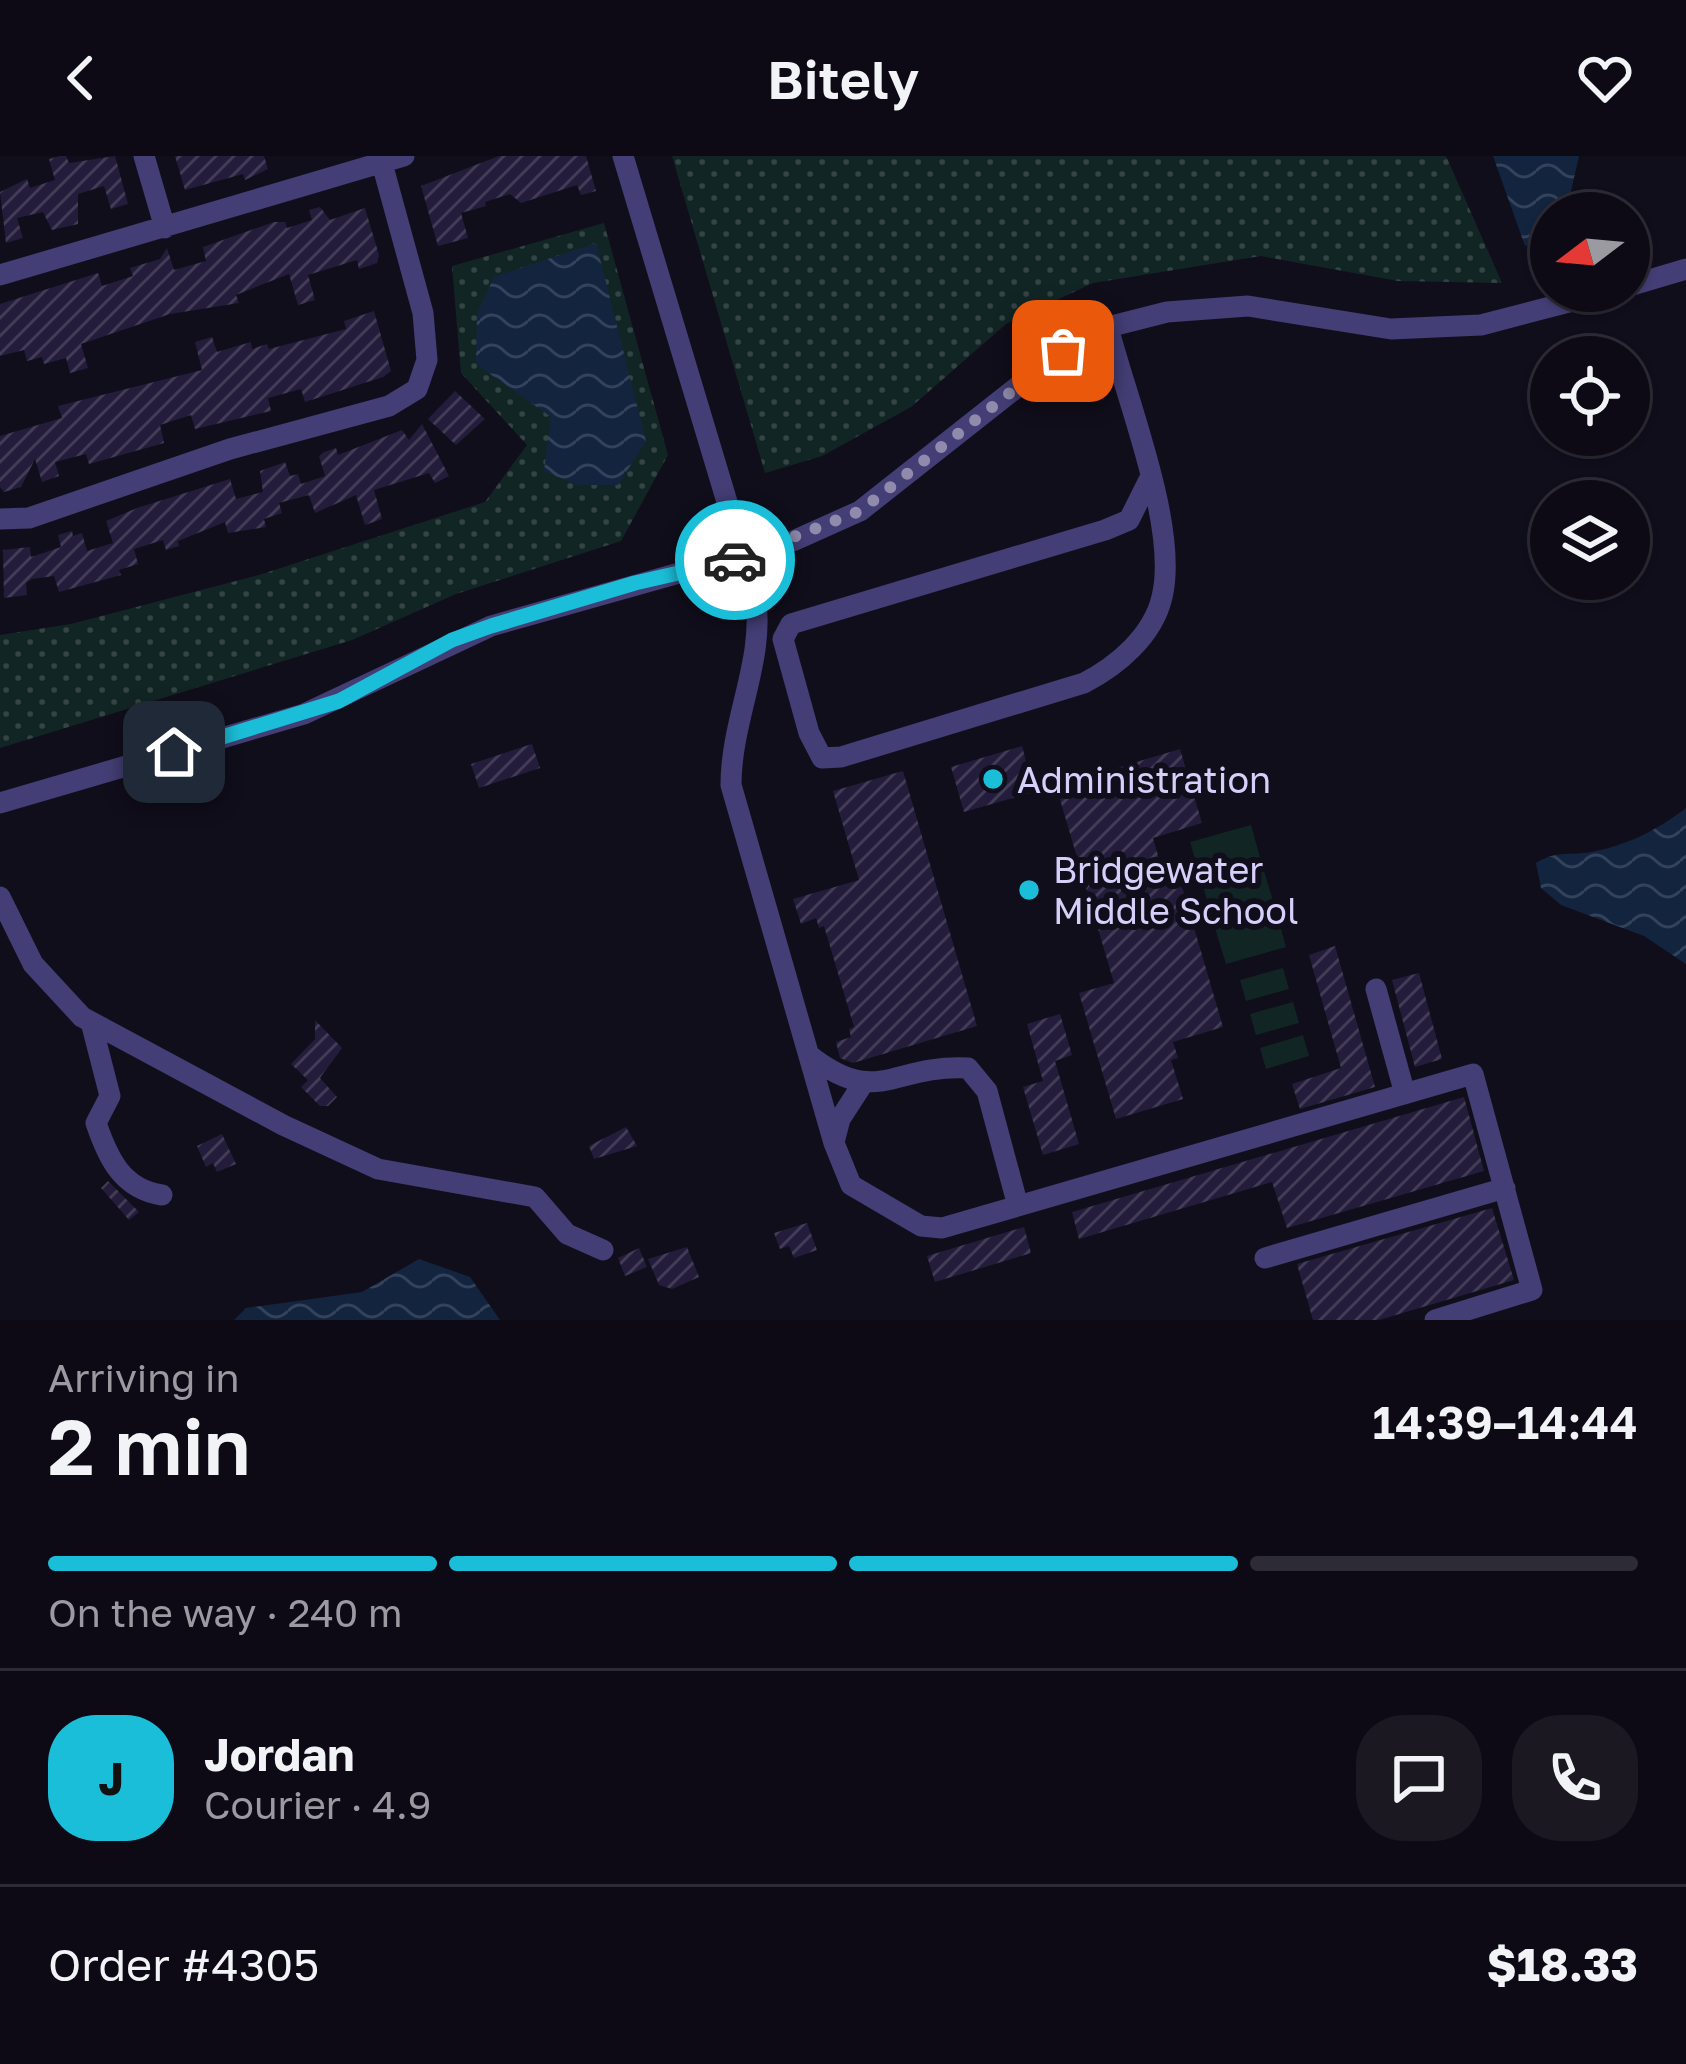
<!DOCTYPE html>
<html lang="en">
<head>
<meta charset="utf-8">
<style>
  body { margin:0; font-family:"Golos Text",sans-serif; background:#1b1822; color:#f1f3f6; height:100vh; display:flex; flex-direction:column; font-size:45px; white-space:nowrap }
  * { box-sizing:border-box; margin:0 }
  p { font-size:39px; color:#9a9aa0 }
  .icon { flex:none; width:66px; height:66px; fill:none; stroke:currentColor; stroke-width:2; stroke-linecap:round; stroke-linejoin:round }
  .map { position:relative; height:1164px; overflow:hidden }
  .details { display:flex; flex-direction:column; background:#0d0a15; flex:1 }
  .details>* { flex:none }
  .needle { width:78px; rotate:254deg }
  .tools { position:absolute; left:1530px; top:36px; display:grid; gap:24px }
  .tools a { display:grid; place-items:center; width:120px; height:120px; border-radius:50%; background:#0d0a15; box-shadow:0 3px 9px #0004,0 0 0 3px #2d2b34; font-size:60px }
  .pin { position:absolute; display:grid; place-items:center; width:102px; height:102px; color:#fff; margin:-51px; border-radius:24px; box-shadow:0 6px 18px #0006 }
  .courier { position:absolute; display:grid; place-items:center; width:120px; height:120px; margin:-60px; border:9px solid #1bbed8; border-radius:50%; background:#fff; color:#222; box-shadow:0 3px 15px #0007 }
  .headline em { font-style:normal; font-weight:600 }
  .headline div { display:flex; flex-direction:column-reverse }
  .headline { display:flex; align-items:center; justify-content:space-between; height:204px; padding:0 48px }
  h1 { font-size:78px; font-weight:600; line-height:90px }
  .bar { display:grid; grid-template-columns:repeat(4,1fr); gap:18px 12px; align-content:center; height:144px; padding:0 48px }
  .bar i { height:15px; border-radius:9px; background:#2d2b34 }
  .bar .selected { background:#1bbed8 }
  .bar p { grid-column:span 4 }
  .line { display:flex; align-items:center; gap:30px; padding:0 48px; border-top:3px solid #2d2b34 }
  .line div { flex:1 }
  .round { display:grid; place-items:center; flex:none; width:126px; height:126px; border-radius:48px; background:#1b1822 }
  header { display:flex; justify-content:space-between; align-items:center; height:156px; padding:0 48px; background:#0d0a15; font-size:54px; font-weight:600 }
  .map>svg:first-child { display:block }
</style>
</head>
<body>
<header><svg class="icon" aria-label="back" viewBox="0 0 24 24"><path d="M15 5l-7 7 7 7"/></svg>Bitely<svg class="icon" aria-label="heart" viewBox="0 0 24 24"><path d="M12 20l-8-8c-3-5 5-10 8-4 3-6 11-1 8 4z"/></svg></header>
<div class="map">
<svg width="1686" height="1164" viewBox="0 0 1686 1164">
  <defs>
    <pattern id="park-dots" width="8" height="8" patternUnits="userSpaceOnUse" patternTransform="scale(3)"><rect width="8" height="8" fill="#122525"/><path d="M2 2h.1M6 6h.1" fill="none" stroke="#344445" stroke-width="1.8" stroke-linecap="round"/></pattern>
    <pattern id="water-waves" width="16" height="10" patternUnits="userSpaceOnUse" patternTransform="scale(3)"><rect width="16" height="10" fill="#13243f"/><path d="M0 5q4-4 8 0t8 0" fill="none" stroke="#34435c"/></pattern>
    <pattern id="building-hatch" width="6" height="6" patternUnits="userSpaceOnUse" patternTransform="scale(3)"><rect width="6" height="6" fill="#231c3a"/><path d="M-1 1l2-2M0 6l6-6M5 7l2-2" fill="none" stroke="#423c57"/></pattern>
  </defs>
  <rect width="100%" height="100%" fill="#110e1c"/>
  <path fill="url(#park-dots)" d="M 672,0 L 1446,0 L 1502,127 L 1398,125 L 1261,100 L 1093,127 L 1006,168 L 911,251 L 822,300 L 765,317 Z
    M 604,67 L 668,299 L 621,385 L 456,438 L 352,484 L 0,592 L 0,479 L 71,468 L 259,419 L 485,346 L 527,289 L 461,217 L 452,110 Z"/>
  <path fill="#122525" d="M 1251,669 L 1261,705 L 1201,723 L 1190,686 Z
    M 1263,712 L 1274,748 L 1213,765 L 1203,730 Z
    M 1276,755 L 1286,791 L 1226,808 L 1215,772 Z
    M 1283,812 L 1289,833 L 1246,845 L 1240,824 Z
    M 1293,846 L 1299,867 L 1256,879 L 1250,858 Z
    M 1303,879 L 1309,900 L 1266,913 L 1260,892 Z"/>
  <path fill="url(#water-waves)" d="M 1493,0 L 1579,0 L 1566,57 L 1551,57 L 1551,79 L 1525,90 Z
    M 596,87 L 646,285 L 618,329 L 578,329 L 544,315 L 551,261 L 476,208 L 477,158 L 494,121 Z
    M 1686,652 L 1686,808 L 1644,780 L 1561,749 L 1541,732 L 1536,707 C 1557,694 1568,700 1591,696 C 1626,690 1659,673 1686,652 Z
    M 419,1103 L 470,1121 L 500,1164 L 234,1164 L 246,1152 L 362,1136 Z"/>
  <path fill="url(#building-hatch)" d="M 60,0 L 66,0 L 69,7 L 115,0 L 128,48 L 111,53 L 104,30 L 78,38 L 78,68 L 52,74 L 43,56 L 17,62 L 23,82 L 6,87 L 0,36 L 27,23 L 30,32 L 55,24 L 49,3 Z
    M 175,0 L 264,0 L 268,13 L 245,24 L 243,18 L 185,34 Z
    M 499,0 L 586,0 L 596,35 L 581,39 L 577,29 L 521,47 L 510,38 L 485,46 L 486,50 L 461,57 L 468,82 L 438,90 L 421,30 Z
    M 320,51 L 330,64 L 365,52 L 379,99 L 377,107 L 359,113 L 357,104 L 308,119 L 315,144 L 298,149 L 289,118 L 236,139 L 239,147 L 170,158 L 81,188 L 88,212 L 70,217 L 66,202 L 44,208 L 42,201 L 27,205 L 24,194 L 0,200 L 0,148 L 98,117 L 102,130 L 133,120 L 130,112 L 160,103 L 167,92 L 174,114 L 206,105 L 203,91 L 274,66 L 285,66 L 287,72 L 312,64 L 309,54 Z
    M 374,155 L 391,215 L 383,221 L 305,246 L 301,233 L 268,242 L 271,255 L 195,273 L 191,259 L 160,269 L 164,287 L 89,308 L 86,298 L 55,306 L 59,320 L 42,326 L 35,303 L 21,331 L 4,336 L 0,331 L 0,280 L 62,262 L 58,250 L 202,214 L 195,186 L 212,181 L 217,196 L 251,186 L 252,193 L 267,188 L 269,193 L 346,173 L 344,165 Z
    M 455,235 L 485,263 L 456,289 L 428,263 Z
    M 422,268 L 449,320 L 435,327 L 429,317 L 374,334 L 382,363 L 365,369 L 356,339 L 315,357 L 309,339 L 279,347 L 282,357 L 264,363 L 266,371 L 228,377 L 225,366 L 178,385 L 179,390 L 166,394 L 163,384 L 134,393 L 138,408 L 119,414 L 121,419 L 59,436 L 54,420 L 32,423 L 26,427 L 27,439 L 4,442 L 3,394 L 30,391 L 31,401 L 61,391 L 58,379 L 72,375 L 73,380 L 82,377 L 87,395 L 113,387 L 106,365 L 137,352 L 230,323 L 236,343 L 263,336 L 260,315 L 285,306 L 290,320 L 298,318 L 301,328 L 325,320 L 319,300 L 324,296 L 336,292 L 338,299 L 402,274 L 409,284 Z
    M 532,588 L 540,612 L 479,632 L 471,608 Z
    M 1022,590 L 1034,636 L 964,656 L 951,611 Z
    M 1180,593 L 1202,667 L 1153,682 L 1167,731 L 1181,727 L 1223,871 L 1173,886 L 1178,902 L 1171,904 L 1183,943 L 1116,963 L 1079,837 L 1114,827 L 1056,630 Z
    M 903,615 L 977,870 L 853,907 L 840,902 L 836,886 L 851,881 L 849,873 L 854,871 L 824,770 L 819,772 L 816,762 L 801,768 L 793,743 L 859,724 L 833,635 Z
    M 1335,790 L 1375,931 L 1300,953 L 1292,928 L 1341,912 L 1309,799 Z
    M 1419,817 L 1442,903 L 1415,911 L 1392,824 Z
    M 1060,858 L 1072,899 L 1055,905 L 1079,988 L 1043,999 L 1023,931 L 1043,925 L 1027,868 Z
    M 315,864 L 342,892 L 320,922 L 337,941 L 328,950 L 320,950 L 301,931 L 308,924 L 291,908 L 315,883 Z
    M 1464,941 L 1484,1015 L 1287,1072 L 1272,1026 L 1079,1083 L 1072,1056 Z
    M 626,971 L 637,990 L 594,1003 L 589,990 Z
    M 222,978 L 236,1008 L 217,1016 L 213,1007 L 206,1011 L 197,990 Z
    M 108,1025 L 139,1056 L 129,1064 L 101,1032 Z
    M 1492,1052 L 1514,1124 L 1379,1164 L 1313,1164 L 1297,1108 Z
    M 807,1067 L 817,1094 L 794,1102 L 789,1090 L 780,1093 L 774,1077 Z
    M 1024,1071 L 1031,1097 L 935,1126 L 927,1100 Z
    M 687,1091 L 699,1121 L 672,1133 L 659,1129 L 648,1103 Z
    M 639,1092 L 647,1111 L 625,1120 L 618,1102 Z"/>
  <g fill="none" stroke-linecap="round" stroke-linejoin="round">
    <path stroke="#433e75" stroke-width="21" d="M 144,0 L 165,72
      M 623,0 L 755,439 C 766,503 731,562 731,629 L 834,987 L 851,1029 L 921,1070 L 942,1072 L 1018,1050 L 987,935 L 968,912 C 891,908 878,953 809,899
      M 0,119 L 404,0
      M 1629,130 L 1686,113
      M 1108,171 C 1126,242 1179,372 1162,441 C 1153,480 1117,510 1084,527 L 841,601 L 822,602 L 809,577 L 783,483 L 791,468 L 1105,374 L 1129,364 L 1149,324
      M 0,363 L 29,362 L 230,293 L 389,250 L 417,233 L 427,204 L 423,157 L 380,0
      M 0,647 L 304,558 L 491,470 L 793,385 L 860,355 L 1063,195 L 1108,171 L 1167,156 L 1248,150 L 1391,173 L 1481,169 L 1611,135
      M 0,741 L 33,808 L 82,861 L 283,969 L 378,1013 L 535,1041 L 567,1078 L 603,1094
      M 1376,833 L 1405,938
      M 91,866 L 110,940 L 96,967 C 108,1002 122,1033 162,1039
      M 834,986 L 840,963 L 862,929
      M 1018,1050 L 1473,918 L 1532,1134 L 1435,1164
      M 1265,1102 L 1505,1032"/>
  </g>
  <g fill="none" stroke-linecap="round" stroke-linejoin="round">
    <path stroke="#908bac" stroke-width="12" stroke-dasharray="0 21.6" d="M 735,404 L 860,355 L 1063,195"/>
    <path stroke="#1bbed8" stroke-width="15" d="M 174,596 L 339,545 L 452,484 L 491,470 L 635,427 L 735,404"/>
  </g>
  <g fill="#1bbed8" stroke="#110e1c" stroke-width="4.5">
    <circle cx="993" cy="623" r="12"/>
    <circle cx="1029" cy="734" r="12"/>
  </g>
  <g text-anchor="middle" dominant-baseline="central" stroke-width="12" stroke-linejoin="round" paint-order="stroke">
    <g font-size="36" fill="#d5cff9" stroke="#110e1c" text-anchor="start">
      <text x="1017" y="623">Administration</text>
      <text x="1053" y="713">Bridgewater<tspan x="1053" dy="41">Middle School</tspan></text>
    </g>
  </g>
</svg>
<div class="tools">
<a><svg class="needle" viewBox="-14 -14 28 28"><path d="M0-13l5 13h-10z" fill="#e53935"/><path d="M0 13l5-13h-10z" fill="#9a9aa0"/></svg></a>
<a><svg class="icon" aria-label="locate" viewBox="0 0 24 24"><circle cx="12" cy="12" r="6"/><path d="M12 2v4M12 18v4M2 12h4M18 12h4"/></svg></a>
<a><svg class="icon" aria-label="layers" viewBox="0 0 24 24"><path d="M12 4l9 5-9 5-9-5zM3 14l9 5 9-5"/></svg></a>
</div>
<div class="pin" style="left:1063px;top:195px;background:#ea580c"><svg class="icon" aria-label="bag" viewBox="0 0 24 24"><path d="M5 8h14l-1 12H6zM9 8a3 3 0 0 1 6 0"/></svg></div>
<div class="pin" style="left:174px;top:596px;background:#1f2937"><svg class="icon" aria-label="home" viewBox="0 0 24 24"><path d="M3 11l9-7 9 7M6 9v11h12V9"/></svg></div>
<div class="courier" style="left:735px;top:404px"><svg class="icon" aria-label="car" viewBox="0 0 24 24"><path d="M5 17H2v-5l4-1 3-4h7l3 4 3 1v5h-3M9 17h6M6 11h13"/><circle cx="7" cy="17" r="2"/><circle cx="17" cy="17" r="2"/></svg></div>
</div>
<section class="details">
<div class="headline"><div><h1>2 min</h1><p>Arriving in</p></div><em>14:39–14:44</em></div>
<div class="bar"><i class="selected"></i><i class="selected"></i><i class="selected"></i><i></i><p>On the way · 240 m</p></div>
<div class="line" style="height:216px"><b class="round" style="background:#1bbed8;color:#111">J</b><div><b>Jordan</b><p>Courier · 4.9</p></div><a class="round"><svg class="icon" aria-label="chat" viewBox="0 0 24 24"><path d="M4 5h16v11H9l-5 4z"/></svg></a><a class="round"><svg class="icon" aria-label="phone" viewBox="0 0 24 24"><path d="M5 4h4l2 5-3 2q2 4 5 5l2-3 5 2v4C11 20 4 13 5 4z"/></svg></a></div>
<div class="line" style="height:156px"><div>Order #4305</div><b>$18.33</b></div>
</section>
</body>
</html>
